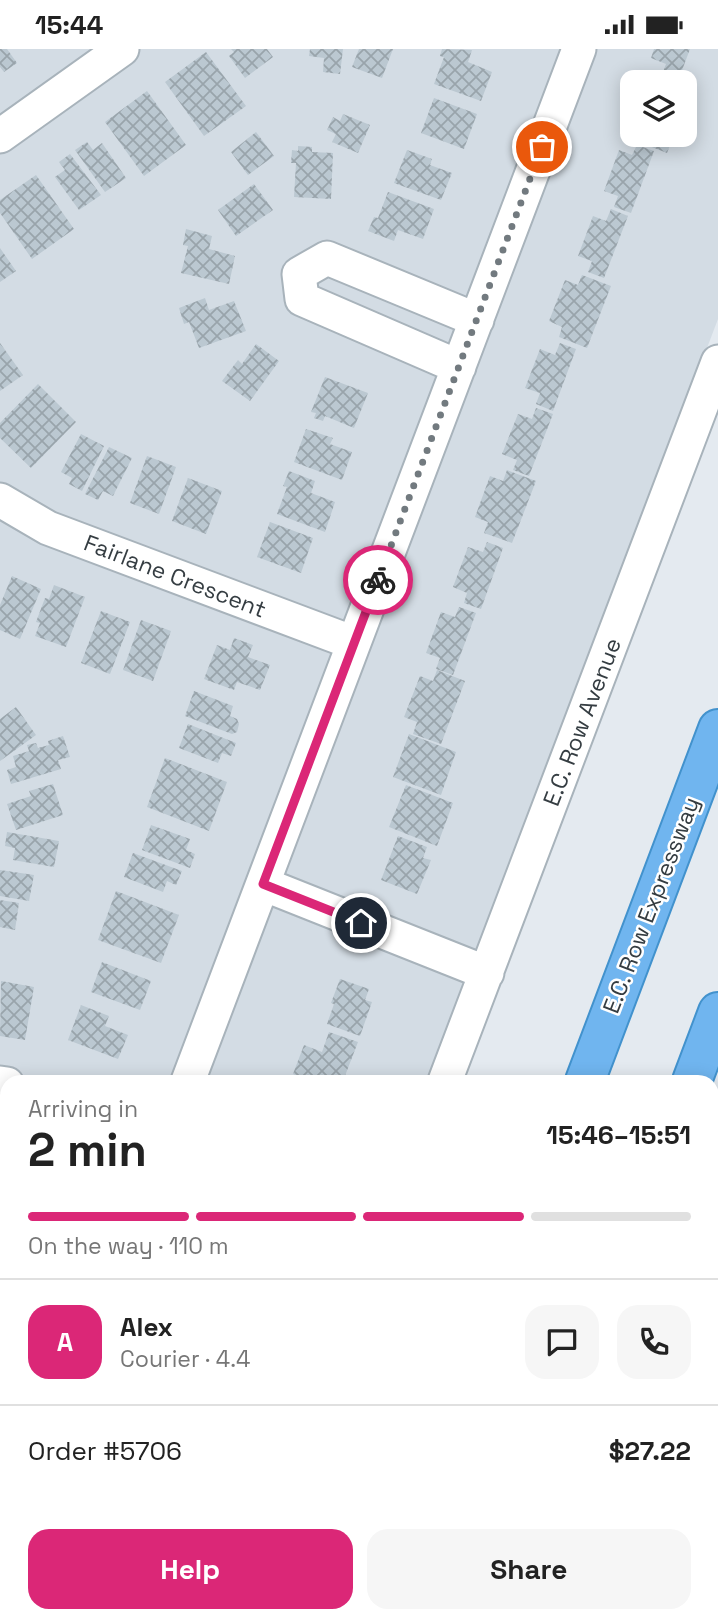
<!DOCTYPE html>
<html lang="en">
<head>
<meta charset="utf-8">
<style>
  body { margin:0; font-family:"Space Grotesk",sans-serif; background:#f6f6f6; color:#222; height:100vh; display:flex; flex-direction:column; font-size:26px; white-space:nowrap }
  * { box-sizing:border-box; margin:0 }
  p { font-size:23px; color:#767676 }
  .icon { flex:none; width:38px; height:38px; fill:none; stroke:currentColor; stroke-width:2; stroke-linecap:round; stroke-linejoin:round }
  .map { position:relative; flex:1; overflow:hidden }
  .panel { position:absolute; left:0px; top:1026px; width:719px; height:548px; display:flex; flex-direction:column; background:#fff; border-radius:21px 21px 0 0; box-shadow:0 4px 18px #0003 }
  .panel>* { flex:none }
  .fabs { position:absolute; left:620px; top:21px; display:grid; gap:14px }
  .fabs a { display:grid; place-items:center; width:77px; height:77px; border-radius:14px; background:#fff; box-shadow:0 4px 18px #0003; font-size:35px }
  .pin { position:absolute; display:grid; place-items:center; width:60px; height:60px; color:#fff; margin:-30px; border:4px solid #fff; border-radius:50%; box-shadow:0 2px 7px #0007 }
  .courier { position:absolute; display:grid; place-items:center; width:70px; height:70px; margin:-35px; border:5px solid #db2777; border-radius:50%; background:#fff; color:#222; box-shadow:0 2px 9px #0007 }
  .overview em { font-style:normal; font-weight:700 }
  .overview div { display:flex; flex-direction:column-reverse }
  .overview { display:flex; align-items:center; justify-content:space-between; height:119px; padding:0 28px }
  h1 { font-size:46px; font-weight:700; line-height:52px }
  .bar { display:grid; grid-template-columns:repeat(4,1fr); gap:10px 7px; align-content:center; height:84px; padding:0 28px }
  .bar i { height:9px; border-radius:5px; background:#e0e0e0 }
  .bar .on { background:#db2777 }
  .bar p { grid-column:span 4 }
  .line { display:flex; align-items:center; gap:18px; padding:0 28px; border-top:2px solid #e0e0e0 }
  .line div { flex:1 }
  .round { display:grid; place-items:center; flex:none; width:74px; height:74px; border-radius:21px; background:#f6f6f6 }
  .button { display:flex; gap:14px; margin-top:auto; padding:14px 28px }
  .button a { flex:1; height:80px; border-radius:21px; background:#db2777; color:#fff; font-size:28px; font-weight:700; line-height:80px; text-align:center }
  .button a+a { background:#f6f6f6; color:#222 }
  .status { display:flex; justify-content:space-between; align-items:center; height:49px; padding:0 35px; background:#fff; direction:ltr }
  .status svg { height:19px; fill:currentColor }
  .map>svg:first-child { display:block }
</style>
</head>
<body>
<div class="status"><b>15:44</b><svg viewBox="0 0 49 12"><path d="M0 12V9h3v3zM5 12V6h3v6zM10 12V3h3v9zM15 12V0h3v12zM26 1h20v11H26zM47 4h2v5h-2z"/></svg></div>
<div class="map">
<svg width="718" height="1572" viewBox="0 0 718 1572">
  <defs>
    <pattern id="grass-tufts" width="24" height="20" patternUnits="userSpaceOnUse" patternTransform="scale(1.75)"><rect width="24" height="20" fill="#bcb1e1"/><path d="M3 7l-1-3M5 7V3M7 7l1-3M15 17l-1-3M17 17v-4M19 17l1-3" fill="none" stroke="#9a91b8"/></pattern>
    <pattern id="building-cross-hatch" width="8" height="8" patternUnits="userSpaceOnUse" patternTransform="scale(1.75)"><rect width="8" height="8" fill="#bbc8d1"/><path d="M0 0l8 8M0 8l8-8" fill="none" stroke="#99a4ab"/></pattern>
  </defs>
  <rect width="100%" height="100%" fill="#e4eaf0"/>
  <path fill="#d3dce4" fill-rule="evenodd" d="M 0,0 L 718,0 L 718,270 L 429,1032 L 7,1032 L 7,1193 L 0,1192 ZM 632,33 L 684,33 L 684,86 L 632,86 Z"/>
  <path fill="#cfdce8" d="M 0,1192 L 7,1193 L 7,1566 L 228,1566 L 226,1572 L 0,1572 Z"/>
  <path fill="url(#grass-tufts)" d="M 32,1566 L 228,1566 L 226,1572 L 37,1572 Z"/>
  <path fill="#d9dcde" d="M 0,1217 L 7,1218 L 7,1348 L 0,1346 Z
    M 7,1430 L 7,1566 L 32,1566 L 37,1572 L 0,1572 L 0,1464 Z"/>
  <path fill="url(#building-cross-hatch)" d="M 0,0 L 7,0 L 17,14 L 4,23 L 0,18 Z
    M 231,0 L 267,0 L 273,8 L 245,29 L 229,7 L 234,3 Z
    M 310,0 L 343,0 L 340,25 L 323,23 L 324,9 L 309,7 Z
    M 359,0 L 393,0 L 382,29 L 352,18 Z
    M 442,0 L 472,1 L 468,13 L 492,23 L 481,52 L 434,35 L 444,8 L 440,7 Z
    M 654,0 L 690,0 L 678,32 L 662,26 L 666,15 L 651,9 Z
    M 206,3 L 246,57 L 204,87 L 165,33 Z
    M 147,42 L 186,96 L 144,127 L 105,73 Z
    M 434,49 L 477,65 L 464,100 L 421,84 Z
    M 343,65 L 370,76 L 358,104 L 332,93 L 336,85 L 327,81 L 333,68 L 340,72 Z
    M 256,83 L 274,107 L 248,126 L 231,103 Z
    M 641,86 L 674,86 L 667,104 L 639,93 Z
    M 87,93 L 93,101 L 102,94 L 126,129 L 105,143 L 75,101 Z
    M 637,96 L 654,102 L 631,164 L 614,158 L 618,147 L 604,142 L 619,101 L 632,106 Z
    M 298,97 L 312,98 L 312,103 L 333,104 L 331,150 L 294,148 L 296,114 L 291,114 L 292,101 L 298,102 Z
    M 407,101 L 432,110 L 430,116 L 452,124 L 441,151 L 394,134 Z
    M 70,105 L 101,146 L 79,161 L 55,128 L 65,121 L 59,113 Z
    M 36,126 L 74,180 L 32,210 L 0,164 L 0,151 Z
    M 254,135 L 273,161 L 236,187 L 218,161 Z
    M 388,143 L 434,160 L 423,190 L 398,181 L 394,192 L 368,182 L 374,168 L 378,169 Z
    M 611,160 L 628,167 L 604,229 L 588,223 L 592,212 L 578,207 L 593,167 L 606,172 Z
    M 186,180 L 212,187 L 209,200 L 235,207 L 229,235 L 181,224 L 188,197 L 183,196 Z
    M 0,199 L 16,222 L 0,233 Z
    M 582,226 L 611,237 L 587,299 L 559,288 L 562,278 L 549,272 L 565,231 L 578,236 Z
    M 205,249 L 209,261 L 234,252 L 246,282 L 199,299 L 189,273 L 184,275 L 179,259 Z
    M 0,294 L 23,326 L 0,342 Z
    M 560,294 L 576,300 L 553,362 L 536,355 L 540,344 L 525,339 L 540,300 L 555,306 Z
    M 256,295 L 279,312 L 250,352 L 222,332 L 238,311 L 242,315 Z
    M 325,328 L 368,344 L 354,379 L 325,367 L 323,372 L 314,369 L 316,364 L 311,363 Z
    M 38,335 L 76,373 L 31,419 L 0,389 L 0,374 Z
    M 536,359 L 553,365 L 529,427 L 513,421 L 517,411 L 502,405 L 518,365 L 532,370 Z
    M 306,380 L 333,389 L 330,395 L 352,403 L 342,431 L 294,413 Z
    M 81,385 L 104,397 L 82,442 L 69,435 L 72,429 L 61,423 Z
    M 109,398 L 132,409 L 113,447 L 103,442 L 98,451 L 85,445 Z
    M 147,407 L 176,418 L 159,465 L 130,454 Z
    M 507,421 L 536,432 L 512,494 L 484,484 L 488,473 L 475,468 L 490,427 L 503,432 Z
    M 289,422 L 315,432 L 311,444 L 335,453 L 325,483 L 277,465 L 287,438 L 283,437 Z
    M 188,429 L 222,442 L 206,485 L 172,472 Z
    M 270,473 L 313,489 L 301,524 L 257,508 Z
    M 487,493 L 503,499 L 481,560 L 464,554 L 467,544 L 453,538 L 468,498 L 483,503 Z
    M 12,527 L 41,540 L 20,590 L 0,581 L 0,556 Z
    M 54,536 L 85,548 L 66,598 L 35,587 L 40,574 L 36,573 L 45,549 L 49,550 Z
    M 459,558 L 476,564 L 453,626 L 436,620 L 440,609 L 426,604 L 441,563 L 455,568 Z
    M 101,562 L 130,573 L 110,625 L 81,614 Z
    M 141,571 L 171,582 L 153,632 L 123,621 Z
    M 234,589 L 253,596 L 248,608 L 270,616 L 260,641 L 237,633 L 234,641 L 204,630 L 217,596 L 230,601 Z
    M 437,621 L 465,632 L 441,695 L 413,685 L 417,673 L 404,668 L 420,627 L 433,632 Z
    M 194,642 L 233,657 L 230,667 L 237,670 L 239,675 L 237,683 L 232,685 L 185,667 Z
    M 16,658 L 36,686 L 0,712 L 0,670 Z
    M 188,675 L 236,694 L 231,707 L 222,704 L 218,714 L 179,699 Z
    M 409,685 L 456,703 L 441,746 L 393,728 Z
    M 63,687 L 70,708 L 58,711 L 61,720 L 11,735 L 7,721 L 16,718 L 13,707 L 29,702 L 27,696 L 36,694 L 38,699 L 49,696 L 48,692 Z
    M 165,709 L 227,733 L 209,782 L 147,758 Z
    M 53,735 L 63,766 L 16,781 L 7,755 L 31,747 L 29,742 Z
    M 406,736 L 453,754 L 437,797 L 389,778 Z
    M 151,776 L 190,790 L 186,801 L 195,805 L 190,819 L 142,801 Z
    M 7,783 L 59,792 L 54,818 L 13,811 L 15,799 L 5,797 Z
    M 398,787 L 427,798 L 423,809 L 431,811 L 417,845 L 381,831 Z
    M 133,804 L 182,822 L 176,836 L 167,832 L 163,843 L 124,828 Z
    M 0,821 L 34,826 L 29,852 L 0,847 Z
    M 116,842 L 179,866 L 161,914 L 98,891 Z
    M 0,851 L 19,854 L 15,881 L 0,878 Z
    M 102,913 L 151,932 L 140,961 L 91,943 Z
    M 340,930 L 369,940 L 365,951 L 372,953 L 360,987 L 327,975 L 334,955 L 331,954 Z
    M 1,932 L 34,938 L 25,991 L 0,987 Z
    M 81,956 L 109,967 L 105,977 L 128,986 L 118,1010 L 68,991 Z
    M 329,983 L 358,993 L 343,1032 L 312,1032 L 293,1025 L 304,996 L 322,1003 Z
    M 0,1089 L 7,1090 L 7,1146 L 0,1145 Z"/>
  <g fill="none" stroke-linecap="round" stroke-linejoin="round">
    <defs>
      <path id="minor" d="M 0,87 L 122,0
        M 459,318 L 302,250 L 299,225 L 327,209 L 477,271
        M 0,451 L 48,479 L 354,594
        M 263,835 L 487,924
        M 188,1032 L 579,0
        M 445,1032 L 718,313
        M 0,1034 L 7,1035
        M 0,1378 L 2,1381 L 7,1383
        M 712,1463 L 718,1447
        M 689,1566 L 710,1572
        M 3,1572 L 7,1550
        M 239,1572 L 241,1566"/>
      <path id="highway" d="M 585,1032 L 718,680
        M 692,1032 L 718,963
        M 369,1572 L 372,1566
        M 489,1572 L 491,1566"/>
    </defs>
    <use href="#minor" stroke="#a8b3bb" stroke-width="37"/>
    <use href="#highway" stroke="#4292cd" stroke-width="42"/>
    <use href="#minor" stroke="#fff" stroke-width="33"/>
    <use href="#highway" stroke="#70b5ef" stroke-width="38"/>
  </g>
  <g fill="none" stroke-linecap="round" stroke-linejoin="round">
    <path stroke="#727a7f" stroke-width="7" stroke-dasharray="0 12.6" d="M 378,531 L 542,98"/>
    <path stroke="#db2777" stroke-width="9" d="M 361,874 L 263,835 L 378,531"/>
  </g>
  <g text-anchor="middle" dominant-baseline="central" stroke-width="5" stroke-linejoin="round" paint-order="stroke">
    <g font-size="23" fill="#353d42" stroke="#fff">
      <text transform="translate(175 527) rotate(21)">Fairlane Crescent</text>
      <text transform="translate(582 673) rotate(-69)">E.C. Row Avenue</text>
      <text transform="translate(651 856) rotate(-69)">E.C. Row Expressway</text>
    </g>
  </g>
</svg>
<div class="fabs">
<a><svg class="icon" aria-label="layers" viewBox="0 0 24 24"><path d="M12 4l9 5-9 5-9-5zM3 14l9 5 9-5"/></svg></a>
</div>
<div class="pin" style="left:542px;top:98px;background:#ea580c"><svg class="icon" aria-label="bag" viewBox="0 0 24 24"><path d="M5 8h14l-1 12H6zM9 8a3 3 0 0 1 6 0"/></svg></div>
<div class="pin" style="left:361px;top:874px;background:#1f2937"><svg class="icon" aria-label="home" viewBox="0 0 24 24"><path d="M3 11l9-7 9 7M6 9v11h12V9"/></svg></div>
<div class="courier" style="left:378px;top:531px"><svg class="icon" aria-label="bike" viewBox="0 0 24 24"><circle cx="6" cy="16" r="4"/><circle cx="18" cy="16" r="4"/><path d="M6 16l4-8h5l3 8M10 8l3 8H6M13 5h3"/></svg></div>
<section class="panel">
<div class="overview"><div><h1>2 min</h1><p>Arriving in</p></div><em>15:46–15:51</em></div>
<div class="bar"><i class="on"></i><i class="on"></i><i class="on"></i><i></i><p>On the way · 110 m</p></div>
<div class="line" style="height:126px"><b class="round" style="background:#db2777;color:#fff">A</b><div><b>Alex</b><p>Courier · 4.4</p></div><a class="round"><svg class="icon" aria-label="chat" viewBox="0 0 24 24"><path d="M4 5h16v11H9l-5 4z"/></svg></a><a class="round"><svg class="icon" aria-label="phone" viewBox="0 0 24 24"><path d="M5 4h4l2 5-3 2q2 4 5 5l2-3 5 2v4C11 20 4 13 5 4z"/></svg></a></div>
<div class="line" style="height:91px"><div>Order #5706</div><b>$27.22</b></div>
<div class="button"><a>Help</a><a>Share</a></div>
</section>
</div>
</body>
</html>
